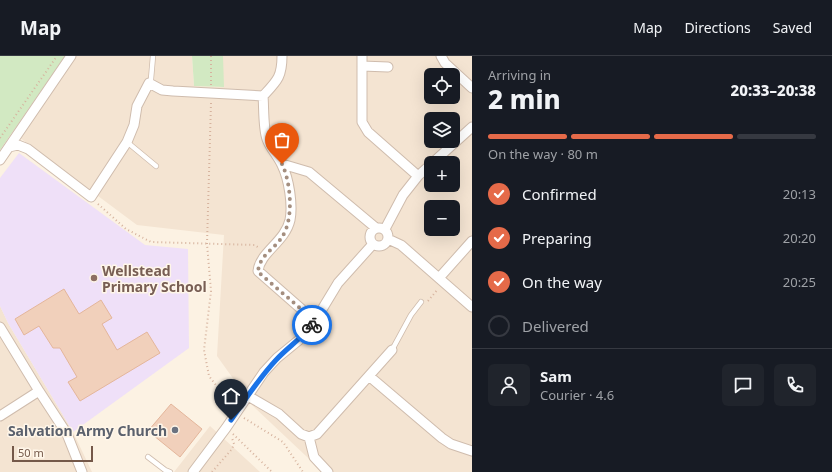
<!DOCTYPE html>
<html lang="en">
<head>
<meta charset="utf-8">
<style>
  body { margin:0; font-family:"Noto Sans",sans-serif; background:#20242c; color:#f1f3f6; height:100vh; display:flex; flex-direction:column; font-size:15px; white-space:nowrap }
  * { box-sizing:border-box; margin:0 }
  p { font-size:13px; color:#9ea1a6 }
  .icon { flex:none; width:22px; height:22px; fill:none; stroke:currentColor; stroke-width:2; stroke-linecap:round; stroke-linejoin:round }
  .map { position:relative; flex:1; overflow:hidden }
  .side { display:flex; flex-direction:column; background:#171b24; width:360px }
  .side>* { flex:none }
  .buttons { position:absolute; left:424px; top:12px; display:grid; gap:8px }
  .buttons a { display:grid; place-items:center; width:36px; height:36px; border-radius:6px; background:#171b24; box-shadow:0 4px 16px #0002; font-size:20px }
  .scale { position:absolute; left:12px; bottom:10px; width:81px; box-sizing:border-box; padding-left:4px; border:2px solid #745849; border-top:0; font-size:11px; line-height:14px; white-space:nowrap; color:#745849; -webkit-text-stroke:3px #fff6e9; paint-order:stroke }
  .pin { position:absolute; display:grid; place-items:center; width:34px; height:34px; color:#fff; margin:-41px -17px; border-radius:50% 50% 50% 0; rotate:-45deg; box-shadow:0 0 4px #0007 }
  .pin .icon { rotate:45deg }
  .courier { position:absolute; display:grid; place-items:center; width:40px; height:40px; margin:-20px; border:3px solid #1a73e8; border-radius:50%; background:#fff; color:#222; box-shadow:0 1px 5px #0007 }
  .summary em { font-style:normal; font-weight:800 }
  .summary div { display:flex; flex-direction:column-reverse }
  .summary { display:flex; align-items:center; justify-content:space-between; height:68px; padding:0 16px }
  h1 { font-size:26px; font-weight:800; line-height:30px }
  .bar { display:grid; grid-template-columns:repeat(4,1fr); gap:6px 4px; align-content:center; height:48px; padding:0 16px }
  .bar i { height:5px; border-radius:3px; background:#363941 }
  .bar .selected { background:#e56a49 }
  .bar p { grid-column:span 4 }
  .line { display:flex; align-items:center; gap:10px; padding:0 16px; border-top:1px solid #363941 }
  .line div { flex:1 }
  .round { display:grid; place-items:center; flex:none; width:42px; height:42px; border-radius:6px; background:#20242c }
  ol { padding:0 16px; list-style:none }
  li { display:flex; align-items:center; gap:12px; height:44px }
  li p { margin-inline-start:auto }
  li .icon { padding:4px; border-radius:50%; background:#e56a49; color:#fff; stroke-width:4 }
  li:last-child { color:#9ea1a6 }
  li i { width:22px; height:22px; border:2px solid #363941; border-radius:50% }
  header { display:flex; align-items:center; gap:24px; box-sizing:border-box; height:56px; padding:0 20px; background:#171b24; border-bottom:1px solid #363941 }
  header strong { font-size:19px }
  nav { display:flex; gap:22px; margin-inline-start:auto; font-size:14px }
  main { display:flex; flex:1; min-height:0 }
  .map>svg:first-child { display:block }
</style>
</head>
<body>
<header>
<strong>Map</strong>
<nav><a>Map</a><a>Directions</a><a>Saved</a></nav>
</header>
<main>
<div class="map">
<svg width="472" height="416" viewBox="0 0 472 416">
  <rect width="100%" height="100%" fill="#fcf2e3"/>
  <path fill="#f4e4d2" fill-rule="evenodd" d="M 65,0 L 192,0 L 194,30 L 223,31 L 223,0 L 472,0 L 472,416 L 323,416 L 252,349 L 217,300 L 224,179 L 137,169 L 12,76 ZM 431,19 L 453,19 L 453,41 L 431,41 ZM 431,63 L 453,63 L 453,85 L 431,85 ZM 431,107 L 453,107 L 453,129 L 431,129 ZM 431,151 L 453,151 L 453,173 L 431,173 Z
    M 0,250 L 8,267 L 73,376 L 92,416 L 0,416 Z
    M 210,370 L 260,416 L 174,416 Z"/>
  <path fill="#efe0f8" d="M 19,97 L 145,189 L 188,193 L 189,292 L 73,376 L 8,267 L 0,250 L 0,122 Z"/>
  <path fill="#d2e9c2" d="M 0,0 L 65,0 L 0,94 Z
    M 192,0 L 223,0 L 224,31 L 194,30 Z"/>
  <path fill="#f1d0bb" stroke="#e4b69b" d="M 64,233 L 79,258 L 101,244 L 112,262 L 102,268 L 117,294 L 147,276 L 160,297 L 80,345 L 68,326 L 77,321 L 60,292 L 53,292 L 39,270 L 24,279 L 15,263 Z
    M 171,348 L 202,373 L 180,401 L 148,375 Z"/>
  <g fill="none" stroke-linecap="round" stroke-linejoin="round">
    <defs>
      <path id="lane" d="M 149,27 L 151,23 L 153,0
        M 127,86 L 156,110
        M 392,294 L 411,259 L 421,246
        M 148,401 L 165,414 L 170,416"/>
      <path id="street" d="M 362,0 L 362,66 L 368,76 L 418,120
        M 441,0 L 445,7 L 472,32
        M 362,10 L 388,11
        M 263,40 C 264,51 263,72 267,83 C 270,92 278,100 282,109 C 289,123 293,149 290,164 C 285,186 260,196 258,215 L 315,265
        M 9,91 L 18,89 L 28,93 L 91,141 L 127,86 L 134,69 L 137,50 L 149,27 L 162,34 L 173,35 L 263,40 C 277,25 282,21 282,0
        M 0,104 L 71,0
        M 282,108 L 309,116 L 376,172
        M370 181a9 9 0 1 1 18 0a9 9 0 1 1-18 0Z
        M 385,173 L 403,139 L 418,120 L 472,71
        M 388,183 L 401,189 L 472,251
        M 439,222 L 472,185
        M 0,271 L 39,335 L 0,360
        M 369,320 L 442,382 L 451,388 L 472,395
        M 39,335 L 67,378 L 82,416
        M 248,340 L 279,358 L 301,378 L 309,381 L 317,378 L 392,294
        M 309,381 L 314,401 L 328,416
        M 193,416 L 226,372 L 264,316 L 277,302 L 299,284 L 315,265 L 338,227 L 373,188"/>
    </defs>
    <use href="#lane" stroke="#cfbcad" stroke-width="6"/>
    <use href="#street" stroke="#cfbcad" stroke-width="11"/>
    <path stroke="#d6b39e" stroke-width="2" stroke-dasharray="1 3" stroke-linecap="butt" d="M 211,29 L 211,0
      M 211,47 L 207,188 L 211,235 L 204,294 L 209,320 L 230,348
      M 0,82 L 57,0
      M 98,148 L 126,173 L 151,186 L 255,189 L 259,192
      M 428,245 L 438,233
      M 244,362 L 283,386 L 303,416
      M 233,378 L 272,416
      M 212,416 L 232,393 L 234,388 L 232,382"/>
    <use href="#lane" stroke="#fff" stroke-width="4.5"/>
    <use href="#street" stroke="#fff" stroke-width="9"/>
  </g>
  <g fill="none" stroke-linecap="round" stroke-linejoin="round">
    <path stroke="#a48e7f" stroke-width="4" stroke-dasharray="0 7.2" d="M 282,108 C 291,127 294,163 282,181 C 275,193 259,199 258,216 L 315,265 L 312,269"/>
    <path stroke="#1a73e8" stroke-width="5" d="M 231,364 C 245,344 259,322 276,304 C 288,291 300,284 312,269"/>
  </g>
  <circle fill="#8d6e63" stroke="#fff6e9" stroke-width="1.5" cx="94" cy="222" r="4"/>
  <circle fill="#6b7280" stroke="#fff6e9" stroke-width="1.5" cx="175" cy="374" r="4"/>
  <g text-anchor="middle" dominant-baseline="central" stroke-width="3" stroke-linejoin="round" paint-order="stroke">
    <g font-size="14" font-weight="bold" fill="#785e54" stroke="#fff6e9" text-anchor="start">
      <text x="102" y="214">Wellstead<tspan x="102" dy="16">Primary School</tspan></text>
    </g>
    <g font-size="14" font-weight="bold" fill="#5b616d" stroke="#fff6e9" text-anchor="end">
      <text x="167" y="374">Salvation Army Church</text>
    </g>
  </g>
</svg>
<div class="buttons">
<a><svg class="icon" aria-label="locate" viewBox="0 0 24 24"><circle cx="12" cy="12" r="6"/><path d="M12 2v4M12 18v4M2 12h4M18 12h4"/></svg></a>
<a><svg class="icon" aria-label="layers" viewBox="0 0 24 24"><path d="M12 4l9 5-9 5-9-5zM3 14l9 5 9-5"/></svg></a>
<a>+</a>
<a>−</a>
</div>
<div class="scale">50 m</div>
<div class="pin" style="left:282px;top:108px;background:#ea580c"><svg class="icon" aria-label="bag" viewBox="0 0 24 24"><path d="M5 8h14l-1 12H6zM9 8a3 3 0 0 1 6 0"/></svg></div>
<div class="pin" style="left:231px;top:364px;background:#1f2937"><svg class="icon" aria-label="home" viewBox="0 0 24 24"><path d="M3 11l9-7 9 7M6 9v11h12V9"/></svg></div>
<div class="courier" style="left:312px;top:269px"><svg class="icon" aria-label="bike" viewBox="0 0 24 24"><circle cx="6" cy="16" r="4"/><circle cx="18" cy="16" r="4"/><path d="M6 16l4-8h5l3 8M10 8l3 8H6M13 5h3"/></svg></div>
</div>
<section class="side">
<div class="summary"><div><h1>2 min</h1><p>Arriving in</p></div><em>20:33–20:38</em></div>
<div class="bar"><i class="selected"></i><i class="selected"></i><i class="selected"></i><i></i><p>On the way · 80 m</p></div>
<ol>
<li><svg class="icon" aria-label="check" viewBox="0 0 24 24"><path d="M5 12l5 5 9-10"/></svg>Confirmed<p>20:13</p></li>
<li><svg class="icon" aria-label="check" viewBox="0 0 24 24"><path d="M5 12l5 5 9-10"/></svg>Preparing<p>20:20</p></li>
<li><svg class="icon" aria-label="check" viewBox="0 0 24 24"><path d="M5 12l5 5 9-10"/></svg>On the way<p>20:25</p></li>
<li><i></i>Delivered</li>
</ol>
<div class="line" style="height:72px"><a class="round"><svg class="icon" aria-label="person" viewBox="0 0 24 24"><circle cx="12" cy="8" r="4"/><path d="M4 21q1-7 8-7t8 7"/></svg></a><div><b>Sam</b><p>Courier · 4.6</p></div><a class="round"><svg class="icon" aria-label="chat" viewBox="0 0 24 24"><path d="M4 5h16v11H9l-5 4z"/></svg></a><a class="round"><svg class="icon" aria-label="phone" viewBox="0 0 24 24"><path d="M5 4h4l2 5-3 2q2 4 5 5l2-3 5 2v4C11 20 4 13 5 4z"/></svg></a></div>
</section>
</main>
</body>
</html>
